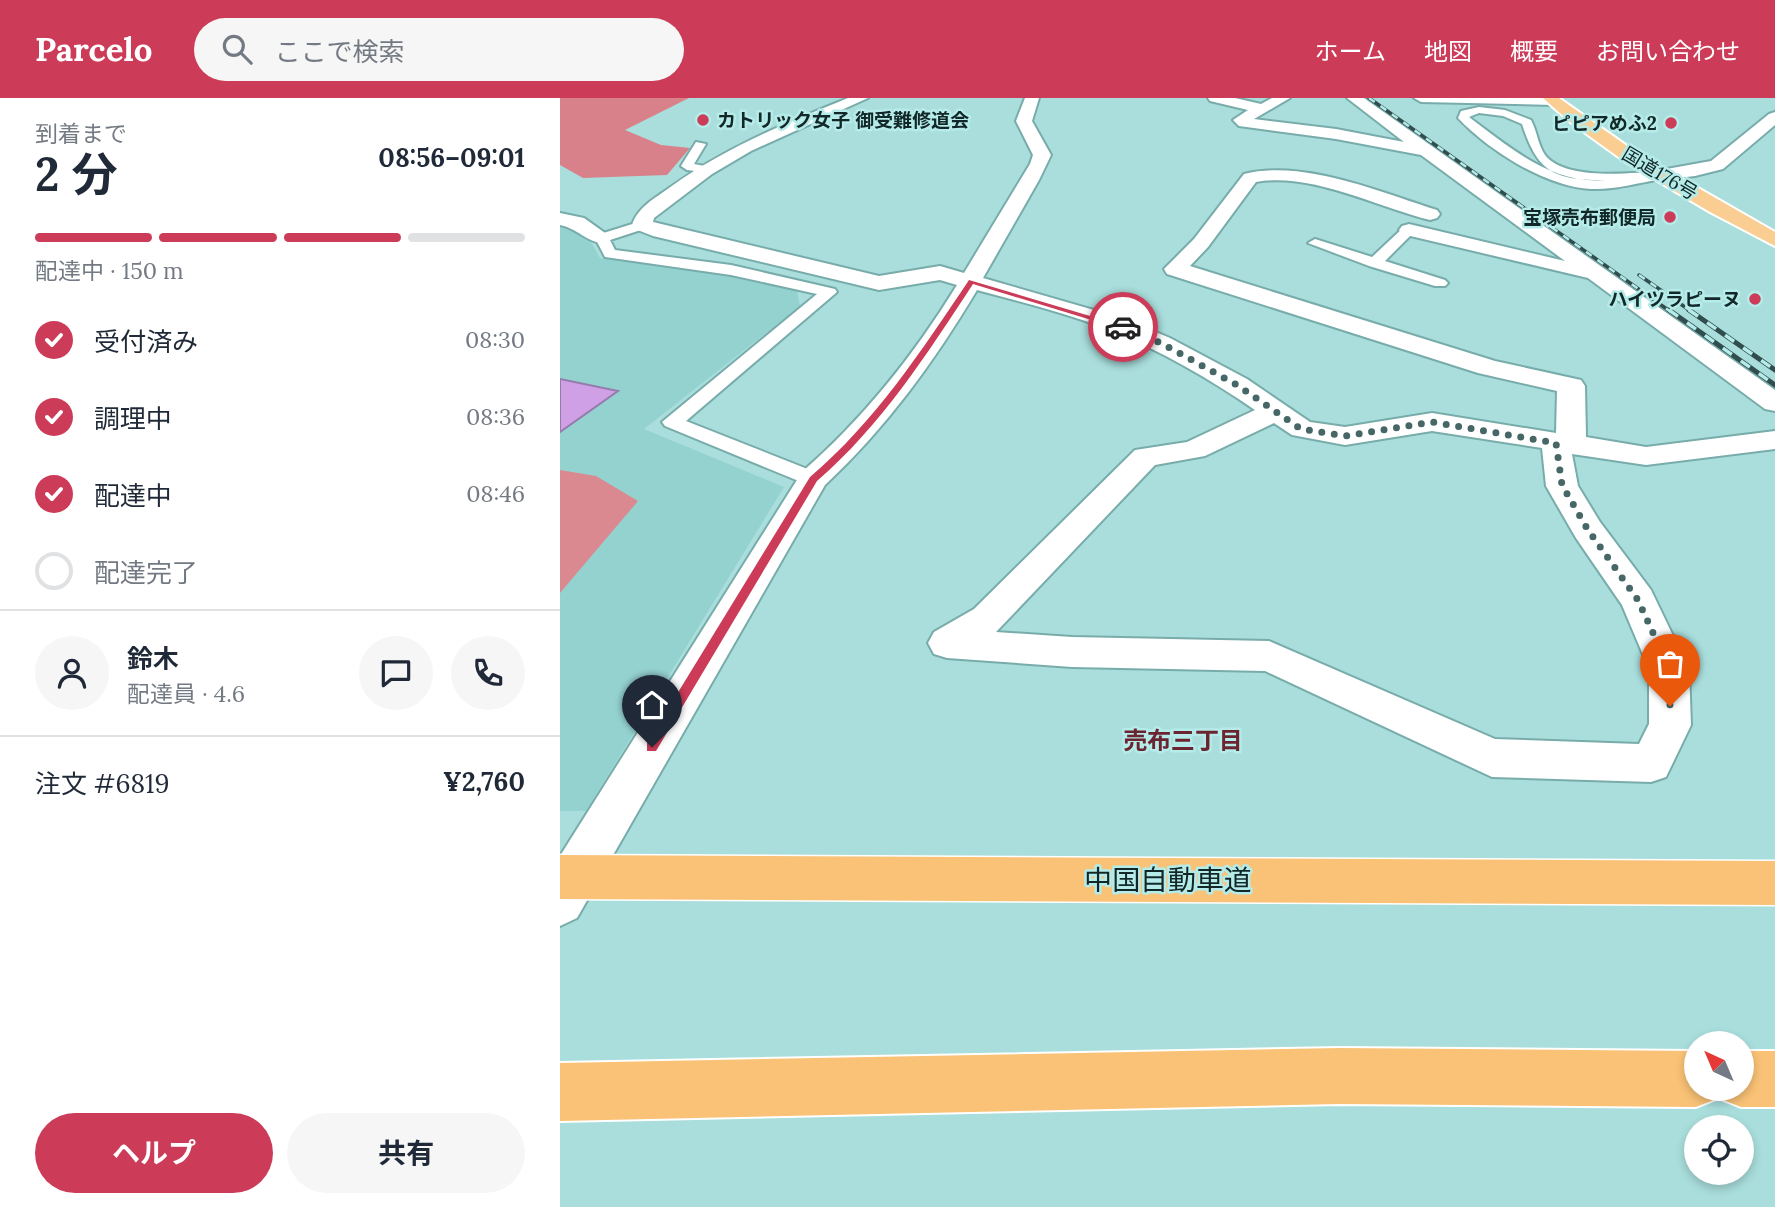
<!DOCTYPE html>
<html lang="ja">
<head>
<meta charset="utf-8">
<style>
  body { margin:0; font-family:Lora,"Noto Sans JP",serif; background:#f6f6f7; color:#1f2937; height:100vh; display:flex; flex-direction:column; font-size:26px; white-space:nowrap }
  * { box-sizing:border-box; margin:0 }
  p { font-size:23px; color:#747a83 }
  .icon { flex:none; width:38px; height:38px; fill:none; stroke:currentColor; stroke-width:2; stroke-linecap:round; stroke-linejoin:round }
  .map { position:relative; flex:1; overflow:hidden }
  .drawer { display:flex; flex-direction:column; background:#fff; width:560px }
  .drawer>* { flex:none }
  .needle { width:46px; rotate:316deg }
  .fabs { position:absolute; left:1124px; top:933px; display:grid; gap:14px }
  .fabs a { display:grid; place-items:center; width:70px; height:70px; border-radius:50%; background:#fff; box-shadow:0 4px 10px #0003; font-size:35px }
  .pin { position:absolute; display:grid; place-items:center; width:60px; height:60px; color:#fff; margin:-72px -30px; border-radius:50% 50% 50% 0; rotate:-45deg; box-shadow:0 0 7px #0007 }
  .pin .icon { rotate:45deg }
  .courier { position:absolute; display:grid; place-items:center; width:70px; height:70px; margin:-35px; border:5px solid #cc3c58; border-radius:50%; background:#fff; color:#222; box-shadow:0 2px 9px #0007 }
  .summary em { font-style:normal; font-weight:700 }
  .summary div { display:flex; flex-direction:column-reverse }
  .summary { display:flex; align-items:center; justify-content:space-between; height:119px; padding:0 35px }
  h1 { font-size:46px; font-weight:700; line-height:52px }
  .bar { display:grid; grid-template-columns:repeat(4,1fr); gap:10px 7px; align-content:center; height:84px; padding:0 35px }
  .bar i { height:9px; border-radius:5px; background:#e0e1e3 }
  .bar .active { background:#cc3c58 }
  .bar p { grid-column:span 4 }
  .line { display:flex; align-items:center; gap:18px; padding:0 35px; border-top:2px solid #e0e1e3 }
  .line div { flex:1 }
  .round { display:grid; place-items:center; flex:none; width:74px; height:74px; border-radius:37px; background:#f6f6f7 }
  ol { padding:0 35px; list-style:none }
  li { display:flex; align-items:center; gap:21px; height:77px }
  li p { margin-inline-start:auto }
  li .icon { padding:7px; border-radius:50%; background:#cc3c58; color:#fff; stroke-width:4 }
  li:last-child { color:#747a83 }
  li i { width:38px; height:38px; border:4px solid #e0e1e3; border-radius:50% }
  .primary-button { display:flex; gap:14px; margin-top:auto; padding:14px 35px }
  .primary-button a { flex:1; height:80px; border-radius:42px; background:#cc3c58; color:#fff; font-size:28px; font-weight:700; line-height:80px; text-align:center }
  .primary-button a+a { background:#f6f6f7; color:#1f2937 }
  header { display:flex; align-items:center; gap:42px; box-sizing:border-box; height:98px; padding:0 35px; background:#cc3c58; color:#fff }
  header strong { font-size:33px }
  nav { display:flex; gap:38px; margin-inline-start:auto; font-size:24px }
  .search { width:490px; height:63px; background:#f6f6f7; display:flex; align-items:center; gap:18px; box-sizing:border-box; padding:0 24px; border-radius:38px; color:#747a83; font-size:26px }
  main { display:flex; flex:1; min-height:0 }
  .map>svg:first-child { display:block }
</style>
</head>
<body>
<header>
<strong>Parcelo</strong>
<div class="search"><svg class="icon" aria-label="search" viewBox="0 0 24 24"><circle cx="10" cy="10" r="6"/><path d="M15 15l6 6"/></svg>ここで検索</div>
<nav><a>ホーム</a><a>地図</a><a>概要</a><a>お問い合わせ</a></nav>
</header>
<main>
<section class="drawer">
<div class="summary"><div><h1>2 分</h1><p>到着まで</p></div><em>08:56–09:01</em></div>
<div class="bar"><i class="active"></i><i class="active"></i><i class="active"></i><i></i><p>配達中 · 150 m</p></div>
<ol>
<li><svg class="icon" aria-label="check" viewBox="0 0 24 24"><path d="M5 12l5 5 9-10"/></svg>受付済み<p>08:30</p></li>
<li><svg class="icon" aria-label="check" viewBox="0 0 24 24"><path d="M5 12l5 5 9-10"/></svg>調理中<p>08:36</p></li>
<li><svg class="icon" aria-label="check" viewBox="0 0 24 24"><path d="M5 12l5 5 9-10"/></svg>配達中<p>08:46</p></li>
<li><i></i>配達完了</li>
</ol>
<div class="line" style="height:126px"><a class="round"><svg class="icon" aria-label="person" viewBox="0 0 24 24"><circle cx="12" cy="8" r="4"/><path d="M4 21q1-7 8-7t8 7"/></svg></a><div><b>鈴木</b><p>配達員 · 4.6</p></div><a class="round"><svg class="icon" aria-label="chat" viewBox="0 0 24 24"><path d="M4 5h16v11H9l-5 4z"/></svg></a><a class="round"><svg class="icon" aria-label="phone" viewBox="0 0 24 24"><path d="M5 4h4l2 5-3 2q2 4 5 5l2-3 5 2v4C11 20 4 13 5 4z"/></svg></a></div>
<div class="line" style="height:91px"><div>注文 #6819</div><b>¥2,760</b></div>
<div class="primary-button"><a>ヘルプ</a><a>共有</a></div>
</section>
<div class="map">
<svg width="1215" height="1109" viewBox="0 0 1215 1109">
  <rect width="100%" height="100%" fill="#a9dedc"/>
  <path fill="#94d2d0" d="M 0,125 L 24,132 L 40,160 L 160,176 L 237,193 L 240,208 L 84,331 L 224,389 L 26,713 L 0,713 Z"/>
  <path fill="#db8990" d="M 0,372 L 36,378 L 78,403 L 0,495 Z"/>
  <path fill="#d9818a" d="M 0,0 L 129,0 L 65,32 L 101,47 L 130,50 L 107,77 L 23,80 L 0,67 Z"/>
  <path fill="#cfa0e6" stroke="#967cad" stroke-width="2" d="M 0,281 L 58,293 L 0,334 Z"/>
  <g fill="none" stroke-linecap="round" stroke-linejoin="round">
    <defs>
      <path id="service" d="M 919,9 L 945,12 L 971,22 C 977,33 978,47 985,57 C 1005,83 1072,75 1101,73 L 1107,77 L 1101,81 C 1078,85 1054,92 1031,91 C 986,89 928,52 898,20 L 901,13 ZM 919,15 L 943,18 L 962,26 C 978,75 994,82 1046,82 C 992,87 949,49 909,19 Z
        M 136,44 L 146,46 L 134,66 L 150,69 L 150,75 L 127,72 L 121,68 Z
        M 82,123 L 89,127 L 87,130 L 50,142 L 55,152 L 171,167 L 275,191 L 277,194 L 126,323 L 260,376 L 264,381 L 260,386 L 246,386 L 105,328 L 102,324 L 257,196 L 171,177 L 45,159 L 35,140 L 37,137 Z
        M 849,128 L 856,132 L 825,163 L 885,182 L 888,185 L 885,188 L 875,188 L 809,168 L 748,145 L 755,141 L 812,159 L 844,129 Z"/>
      <path id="pedestrian" d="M 854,0 L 999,0 L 1001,3 L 994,7 L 861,4 Z"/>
      <path id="minor" d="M 288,0 L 308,0 L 191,53 L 152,76 L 94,120 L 93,124 L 319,178 L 380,168 L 404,175 L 470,66 L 473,57 L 456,23 L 465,0 L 479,0 L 472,23 L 491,57 L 479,82 L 423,180 L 565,221 L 610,240 L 687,281 L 750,324 L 785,329 L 872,315 L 996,335 L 997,293 L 918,275 L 607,176 L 604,171 L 634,141 L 684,76 C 743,61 820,94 877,112 L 880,116 L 877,120 L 870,122 C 817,109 751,74 696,84 L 648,149 L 630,168 L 935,263 L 1021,282 L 1025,288 L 1026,339 L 1086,349 L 1215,333 L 1215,351 L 1086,367 L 1012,356 L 1018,388 L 1040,424 L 1091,492 L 1129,571 L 1131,627 L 1106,679 L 1091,684 L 932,679 L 705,573 L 512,569 L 387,560 L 374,556 L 368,545 L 374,534 L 414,511 L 575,352 L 627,344 L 695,312 C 650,281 601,253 550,232 C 507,215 461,204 417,192 C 374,264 327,329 265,387 L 17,820 L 0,828 L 0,758 L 242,374 C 304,320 354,257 397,187 L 380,182 L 319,192 L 93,138 L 75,131 L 72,127 C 78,109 94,101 109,90 C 168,48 222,27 288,0 ZM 714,325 L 732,337 L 785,347 L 872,333 L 982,350 L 986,388 L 1016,440 L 1062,507 L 1089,571 L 1089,626 L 1079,646 L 935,641 L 709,543 L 512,539 L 436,534 L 595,367 L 645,358 Z
        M 648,0 L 675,0 L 701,6 L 712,0 L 730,0 L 694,21 L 776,31 L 844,44 L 787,0 L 804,0 L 1215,292 L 1215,313 L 1205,311 L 1028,180 L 842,136 L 839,132 L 842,128 L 849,126 L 1005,163 L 861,57 L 776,41 L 679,28 L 673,22 L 688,12 L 650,3 Z
        M 0,115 L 24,120 L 52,140 L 49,144 C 31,149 18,130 0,127 Z"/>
      <path id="tertiary" d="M 1215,14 L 1215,27 L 1163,71 L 1135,78 L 1101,82 L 1092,77 L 1101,72 L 1151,63 L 1209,16 Z"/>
      <path id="trunk" d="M 983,0 L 999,0 L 1077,55 L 1215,134 L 1215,148 L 1150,114 L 1064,63 L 1010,24 Z"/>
      <path id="motorway" d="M 780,950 L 1136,953 L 1136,990 L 1181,990 L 1181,953 L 1215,953 L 1215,1009 L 1181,1009 L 1161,1001 L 1158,995 L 1156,1001 L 1136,1009 L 780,1006 L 0,1023 L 0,965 Z"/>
    </defs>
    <use href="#service" stroke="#78acab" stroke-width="4"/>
    <use href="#pedestrian" stroke="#78acab" stroke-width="4"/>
    <use href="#minor" stroke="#78acab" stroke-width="4"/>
    <use href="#tertiary" stroke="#78acab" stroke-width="4"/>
    <use href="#trunk" stroke="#fff" stroke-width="4"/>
    <use href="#motorway" stroke="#fff" stroke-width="4"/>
    <use href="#service" fill="#fff" fill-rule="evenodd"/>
    <use href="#pedestrian" fill="#fff" fill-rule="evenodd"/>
    <use href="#minor" fill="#fff" fill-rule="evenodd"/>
    <use href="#tertiary" fill="#fff" fill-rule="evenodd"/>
    <use href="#trunk" fill="#face92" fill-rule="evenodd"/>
    <use href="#motorway" fill="#f9c276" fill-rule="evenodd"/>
    <defs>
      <path id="rail-far1" d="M 809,0 L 1111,214
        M 1079,177 L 1132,214"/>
      <path id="rail" d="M 1109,212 L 1215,287
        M 1129,212 L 1215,272"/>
    </defs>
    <use href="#rail-far1" stroke="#314d4d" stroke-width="3.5"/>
    <use href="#rail" stroke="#314d4d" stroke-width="5"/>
    <use href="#rail-far1" stroke="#b5ebe9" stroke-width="2.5" stroke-dasharray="7" stroke-linecap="butt"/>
    <use href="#rail" stroke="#b5ebe9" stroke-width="3.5" stroke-dasharray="11" stroke-linecap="butt"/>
    <defs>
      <path id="motorway-bridge" d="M 0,779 L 1215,785"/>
    </defs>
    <use href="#motorway-bridge" stroke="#fff" stroke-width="47" stroke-linecap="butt"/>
    <use href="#motorway-bridge" stroke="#f9c276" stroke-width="44"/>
  </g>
  <path fill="#cc3c58" d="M 409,182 L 567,229 L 561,231 L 413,186 C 367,256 321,328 257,383 L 96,653 L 87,653 L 87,645 L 250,379 C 315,324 362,252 409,182 Z"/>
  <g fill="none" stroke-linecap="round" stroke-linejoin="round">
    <path stroke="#476766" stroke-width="7" stroke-dasharray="0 12.6" d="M 563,229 L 601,245 L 677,287 L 741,331 L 785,338 L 872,324 L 996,345 L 1002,387 L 1028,432 L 1078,502 L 1109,570 L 1110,608"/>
  </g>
  <g fill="#cc3c58" stroke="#b5ebe9" stroke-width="2.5">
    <circle cx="143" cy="22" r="7"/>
    <circle cx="1111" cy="25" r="7"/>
    <circle cx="1110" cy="119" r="7"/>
    <circle cx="1195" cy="201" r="7"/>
  </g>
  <g text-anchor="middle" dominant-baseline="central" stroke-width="5" stroke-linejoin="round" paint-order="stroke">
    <g font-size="19" font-weight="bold" fill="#122727" stroke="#b5ebe9" text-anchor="end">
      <text x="157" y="22" text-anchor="start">カトリック女子 御受難修道会</text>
      <text x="1097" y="25">ピピアめふ2</text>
      <text x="1096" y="119">宝塚売布郵便局</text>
      <text x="1181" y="201">ハイツラピーヌ</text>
    </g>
    <g font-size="19" fill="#122727" stroke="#b5ebe9">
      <text transform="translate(1100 75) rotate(31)">国道176号</text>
    </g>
    <g font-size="24" font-weight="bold" fill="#6b2530" stroke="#b5ebe9">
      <text x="623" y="642">売布三丁目</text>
    </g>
    <g font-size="28" fill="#122727" stroke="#b5ebe9">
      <text x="608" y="782">中国自動車道</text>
    </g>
  </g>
</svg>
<div class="fabs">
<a><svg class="needle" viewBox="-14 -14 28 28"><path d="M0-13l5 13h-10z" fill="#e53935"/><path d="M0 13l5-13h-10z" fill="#747a83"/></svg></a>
<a><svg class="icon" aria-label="locate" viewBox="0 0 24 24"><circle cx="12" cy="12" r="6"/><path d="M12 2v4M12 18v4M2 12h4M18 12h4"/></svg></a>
</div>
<div class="pin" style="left:1110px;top:608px;background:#ea580c"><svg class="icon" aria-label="bag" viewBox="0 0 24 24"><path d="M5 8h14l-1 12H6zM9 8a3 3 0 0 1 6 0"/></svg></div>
<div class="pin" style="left:92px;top:649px;background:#1f2937"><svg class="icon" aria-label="home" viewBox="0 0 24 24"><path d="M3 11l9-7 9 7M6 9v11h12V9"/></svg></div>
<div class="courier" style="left:563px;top:229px"><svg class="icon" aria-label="car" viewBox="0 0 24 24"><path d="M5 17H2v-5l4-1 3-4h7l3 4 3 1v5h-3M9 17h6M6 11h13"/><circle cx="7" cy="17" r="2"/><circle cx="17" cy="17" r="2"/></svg></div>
</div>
</main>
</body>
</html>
